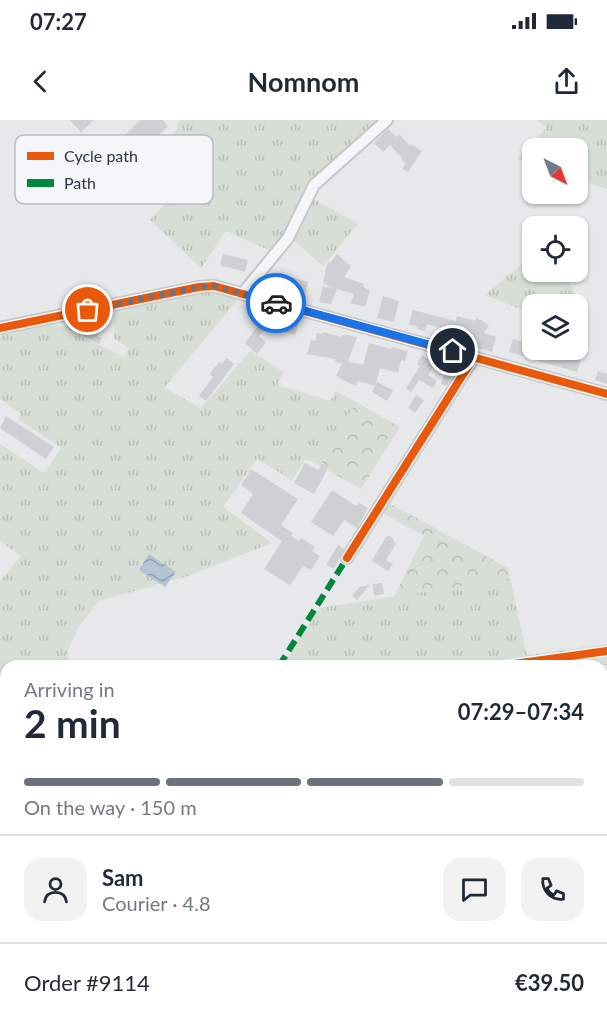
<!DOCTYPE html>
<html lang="en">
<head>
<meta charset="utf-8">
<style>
  body { margin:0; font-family:Lato,sans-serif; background:#f2f2f3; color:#1f2937; height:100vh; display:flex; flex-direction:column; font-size:22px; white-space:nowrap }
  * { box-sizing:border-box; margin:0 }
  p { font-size:20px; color:#747a83 }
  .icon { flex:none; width:33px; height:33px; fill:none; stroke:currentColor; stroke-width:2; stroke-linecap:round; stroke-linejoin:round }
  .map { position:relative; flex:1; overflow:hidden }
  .details { position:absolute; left:0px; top:540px; width:608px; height:372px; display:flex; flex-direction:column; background:#fff; border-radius:18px 18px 0 0; box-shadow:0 2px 4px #0004 }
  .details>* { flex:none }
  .needle { width:39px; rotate:138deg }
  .buttons { position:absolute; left:522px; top:18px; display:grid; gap:12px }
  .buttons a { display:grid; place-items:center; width:66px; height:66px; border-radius:12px; background:#fff; box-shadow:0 2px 4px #0004; font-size:30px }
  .pin { position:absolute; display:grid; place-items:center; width:51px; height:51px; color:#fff; margin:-26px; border:3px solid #fff; border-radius:50%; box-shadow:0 2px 6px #0007 }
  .courier { position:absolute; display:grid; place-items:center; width:60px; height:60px; margin:-30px; border:4px solid #1a73e8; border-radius:50%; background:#fff; color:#222; box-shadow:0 2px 8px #0007 }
  .summary em { font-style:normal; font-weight:700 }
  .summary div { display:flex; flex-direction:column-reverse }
  .summary { display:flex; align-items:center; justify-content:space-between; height:102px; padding:0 24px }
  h1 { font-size:39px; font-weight:700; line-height:45px }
  .bar { display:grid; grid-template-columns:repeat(4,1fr); gap:9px 6px; align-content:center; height:72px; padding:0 24px }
  .bar i { height:8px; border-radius:4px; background:#e0e1e3 }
  .bar .active { background:#6c737f }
  .bar p { grid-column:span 4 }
  .line { display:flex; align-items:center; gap:15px; padding:0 24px; border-top:2px solid #e0e1e3 }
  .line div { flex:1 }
  .round { display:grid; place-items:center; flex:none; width:63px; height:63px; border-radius:18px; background:#f2f2f3 }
  .status { display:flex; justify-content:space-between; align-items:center; height:42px; padding:0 30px; background:#fff; direction:ltr }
  .status svg { height:16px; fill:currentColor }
  header { display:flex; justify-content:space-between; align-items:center; height:78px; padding:0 24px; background:#fff; font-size:27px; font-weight:700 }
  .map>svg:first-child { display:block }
</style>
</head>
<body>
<div class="status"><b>07:27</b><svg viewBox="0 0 49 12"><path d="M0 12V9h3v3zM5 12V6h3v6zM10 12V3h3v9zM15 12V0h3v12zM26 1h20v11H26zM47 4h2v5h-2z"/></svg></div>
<header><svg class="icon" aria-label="back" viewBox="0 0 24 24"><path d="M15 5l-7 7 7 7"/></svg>Nomnom<svg class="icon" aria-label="share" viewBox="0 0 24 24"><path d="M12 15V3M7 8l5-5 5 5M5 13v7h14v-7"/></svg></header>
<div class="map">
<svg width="607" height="912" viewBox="0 0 607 912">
  <defs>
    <pattern id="grass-tufts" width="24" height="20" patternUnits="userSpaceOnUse" patternTransform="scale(1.5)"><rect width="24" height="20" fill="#d6ded6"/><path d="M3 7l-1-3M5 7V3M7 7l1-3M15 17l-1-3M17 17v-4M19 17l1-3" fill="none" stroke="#b8bfb9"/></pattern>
    <pattern id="forest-crowns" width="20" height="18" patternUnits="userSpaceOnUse" patternTransform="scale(1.5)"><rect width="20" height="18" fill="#d6ded6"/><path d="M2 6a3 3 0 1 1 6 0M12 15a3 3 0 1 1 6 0" fill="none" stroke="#b8bfb9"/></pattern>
    <pattern id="water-waves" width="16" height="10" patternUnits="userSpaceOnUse" patternTransform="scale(1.5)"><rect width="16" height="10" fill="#b4c4d5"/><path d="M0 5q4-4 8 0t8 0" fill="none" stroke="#93a0af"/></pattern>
  </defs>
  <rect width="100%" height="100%" fill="#e6e8ea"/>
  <path fill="url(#grass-tufts)" d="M 179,0 L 382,0 L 317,56 L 288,109 L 271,131 L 226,111 L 201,148 L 150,100 L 179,68 L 153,40 L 176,11 Z
    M 536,0 L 607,0 L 607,69 L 578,59 L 578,28 L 532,28 L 532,44 L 517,39 L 547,7 Z
    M 312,78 L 358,104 L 323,146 L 291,118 Z
    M 532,135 L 532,152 L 567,152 L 581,194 L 578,193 L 578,184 L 530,183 L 525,191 L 485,175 Z
    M 211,170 L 239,178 L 164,268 L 201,288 L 250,231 L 284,252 L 277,265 L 330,281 L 336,271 L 356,282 L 320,346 L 306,339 L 292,360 L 257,339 L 223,387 L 272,423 L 188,456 L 99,481 L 79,506 L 68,530 L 69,546 L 6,546 L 6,611 L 0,611 L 0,461 L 21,436 L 0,421 L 0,324 L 44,353 L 61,328 L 18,299 L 21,294 L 0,279 L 0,214 L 53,203 L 124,237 L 129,228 L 114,219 L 114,191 Z
    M 510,458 L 527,535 L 450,546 L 282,546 L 320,488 Z
    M 6,626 L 6,731 L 0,729 L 0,627 Z"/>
  <path fill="url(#forest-crowns)" d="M 356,282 L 400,307 L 361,369 L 320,346 Z
    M 385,381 L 508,448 L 510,458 L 394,477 L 424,416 L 379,391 Z
    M 607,524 L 607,545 L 450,546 Z
    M 6,881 L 6,906 L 507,906 L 517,912 L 0,912 L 0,899 Z"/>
  <path fill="url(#water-waves)" d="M 149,434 L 176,452 L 165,467 L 139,450 Z"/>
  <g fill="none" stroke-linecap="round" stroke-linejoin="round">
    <path stroke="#b4c4d5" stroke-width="2" d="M 499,906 L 508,912"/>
  </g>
  <path fill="#ced0d3" d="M 70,0 L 94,0 L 81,12 Z
    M 140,0 L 163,0 L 168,6 L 120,54 L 99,31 L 117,14 L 121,19 Z
    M 388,9 L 396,17 L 399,14 L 410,26 L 411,24 L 422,31 L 408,52 L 402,49 L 406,43 L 401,40 L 402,38 L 390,25 L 383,32 L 374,23 Z
    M 223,134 L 248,140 L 245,152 L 220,145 Z
    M 337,134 L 351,147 L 344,157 L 364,164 L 363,167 L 370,170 L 365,187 L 351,183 L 354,174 L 337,169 L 331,184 L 319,182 L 323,166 L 331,168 L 323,162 L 328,141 L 330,143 Z
    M 288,156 L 308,162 L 305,177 L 276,169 L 273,174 L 258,170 L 265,157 L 276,159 L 286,165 Z
    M 383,176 L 399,181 L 394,202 L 377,198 Z
    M 257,189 L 269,193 L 271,190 L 266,208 L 259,216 L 266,222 L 257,234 L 245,223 L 258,206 L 253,204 Z
    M 413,190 L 456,201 L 457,196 L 475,201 L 477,198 L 489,205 L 484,213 L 496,217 L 492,232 L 469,225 L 470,223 L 454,218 L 456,213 L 441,208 L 427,204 L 425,211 L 418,209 L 418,207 L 409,204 Z
    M 285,199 L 299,202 L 295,215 L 282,212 Z
    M 68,202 L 77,206 L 79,204 L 82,203 L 99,212 L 97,216 L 102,218 L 99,224 L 65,208 Z
    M 323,212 L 342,217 L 342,215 L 348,215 L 357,217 L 348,241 L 363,245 L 369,223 L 391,229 L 392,227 L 408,231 L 405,241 L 401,240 L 398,253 L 380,248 L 375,266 L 358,261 L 356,265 L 348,263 L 336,256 L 342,244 L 335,241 L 336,239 L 307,234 L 311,220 L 315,221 L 317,213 L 323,214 Z
    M 513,219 L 532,224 L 532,230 L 561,230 L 560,234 L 574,238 L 576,231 L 583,233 L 577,252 L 509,232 Z
    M 422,235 L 435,243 L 428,255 L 437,261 L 433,268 L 419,260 L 411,272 L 406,268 L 420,246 L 417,244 Z
    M 227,238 L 234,244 L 206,281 L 199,276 L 213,257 L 210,254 L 214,248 L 220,242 L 222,244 Z
    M 451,242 L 459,245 L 447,266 L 441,264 L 445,252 L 448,252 Z
    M 598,251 L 607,254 L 607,264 L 595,260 Z
    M 377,262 L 393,270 L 387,281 L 372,272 Z
    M 416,275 L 424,280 L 415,293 L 408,288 Z
    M 6,296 L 54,327 L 46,339 L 0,308 Z
    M 305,343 L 318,350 L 322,344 L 328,348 L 314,374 L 294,363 Z
    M 251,349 L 298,379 L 281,405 L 293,413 L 291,416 L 299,421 L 301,418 L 315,427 L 312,431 L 320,436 L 311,450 L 303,446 L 290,465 L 264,449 L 282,421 L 241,393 L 253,374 L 241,365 Z
    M 332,370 L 356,386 L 359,383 L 368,388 L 357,408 L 344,400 L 333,416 L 311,402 Z
    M 389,416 L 393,418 L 395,425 L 386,440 L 393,444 L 388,451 L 372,441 L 386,417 Z
    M 338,425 L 344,429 L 334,449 L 326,445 Z
    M 382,463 L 384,474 L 374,476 L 373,464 Z
    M 370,465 L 357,480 L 352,475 L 360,467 Z"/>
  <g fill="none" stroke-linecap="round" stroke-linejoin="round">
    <defs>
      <path id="minor" d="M 243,173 L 288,118 L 314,65 L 387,0
        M 0,208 L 199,167 L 214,166 L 607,274
        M 347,438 L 474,237"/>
    </defs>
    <use href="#minor" stroke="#c4c6c8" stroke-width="14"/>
    <use href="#minor" stroke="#f5f6f7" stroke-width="10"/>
    <path stroke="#00873e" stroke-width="6" stroke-dasharray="12 6" stroke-linecap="butt" d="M 279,546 L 347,438
      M 0,739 L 6,741
      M 488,906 L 498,912"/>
    <defs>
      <path id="cycleway" d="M 0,208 L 199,167 L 214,166 L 607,274
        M 347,438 L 474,237
        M 500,546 L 607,531"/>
    </defs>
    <use href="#cycleway" stroke="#f4f6f9" stroke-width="11"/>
    <use href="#cycleway" stroke="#e8590c" stroke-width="8"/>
  </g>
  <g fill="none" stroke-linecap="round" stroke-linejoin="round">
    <path stroke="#6c737f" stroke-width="6" stroke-dasharray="0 10.8" d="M 88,190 L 199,167 L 214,166 L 276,183"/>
    <path stroke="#1a73e8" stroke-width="8" d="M 276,183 L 453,231"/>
  </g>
  <rect x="15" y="15" width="198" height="69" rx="9" fill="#f4f6f9" stroke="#b8bcc3" stroke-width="1.5"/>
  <rect x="27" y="32" width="27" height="8" fill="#e8590c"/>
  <rect x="27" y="59" width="27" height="8" fill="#00873e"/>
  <g font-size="16" fill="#2b3445">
    <text x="64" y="42">Cycle path</text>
    <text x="64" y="69">Path</text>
  </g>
</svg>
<div class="buttons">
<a><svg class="needle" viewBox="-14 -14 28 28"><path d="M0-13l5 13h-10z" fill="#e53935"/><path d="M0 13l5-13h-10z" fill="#747a83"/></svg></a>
<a><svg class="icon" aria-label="locate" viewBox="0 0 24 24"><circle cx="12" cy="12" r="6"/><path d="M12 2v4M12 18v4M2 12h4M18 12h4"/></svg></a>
<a><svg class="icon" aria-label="layers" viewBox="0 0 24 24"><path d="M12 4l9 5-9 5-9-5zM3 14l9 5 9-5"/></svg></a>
</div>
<div class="pin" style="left:88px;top:190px;background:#ea580c"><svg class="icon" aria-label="bag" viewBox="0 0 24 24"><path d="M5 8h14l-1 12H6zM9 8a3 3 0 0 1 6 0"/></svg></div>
<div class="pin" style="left:453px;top:231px;background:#1f2937"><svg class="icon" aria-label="home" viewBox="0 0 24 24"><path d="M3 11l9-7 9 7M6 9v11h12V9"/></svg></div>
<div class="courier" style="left:276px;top:183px"><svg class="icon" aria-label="car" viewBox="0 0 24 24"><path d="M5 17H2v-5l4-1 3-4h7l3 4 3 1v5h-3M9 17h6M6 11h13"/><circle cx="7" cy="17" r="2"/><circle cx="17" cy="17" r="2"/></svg></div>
<section class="details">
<div class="summary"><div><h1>2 min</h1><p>Arriving in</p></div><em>07:29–07:34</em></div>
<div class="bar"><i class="active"></i><i class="active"></i><i class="active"></i><i></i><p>On the way · 150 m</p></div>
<div class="line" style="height:108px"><a class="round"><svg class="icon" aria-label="person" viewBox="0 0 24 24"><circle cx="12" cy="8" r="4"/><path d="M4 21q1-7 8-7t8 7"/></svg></a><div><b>Sam</b><p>Courier · 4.8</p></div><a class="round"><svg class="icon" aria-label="chat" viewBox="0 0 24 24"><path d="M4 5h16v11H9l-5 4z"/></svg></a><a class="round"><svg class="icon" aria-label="phone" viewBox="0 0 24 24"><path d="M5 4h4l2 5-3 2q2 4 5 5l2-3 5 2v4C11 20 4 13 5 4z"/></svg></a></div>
<div class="line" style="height:78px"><div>Order #9114</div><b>€39.50</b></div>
</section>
</div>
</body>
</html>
